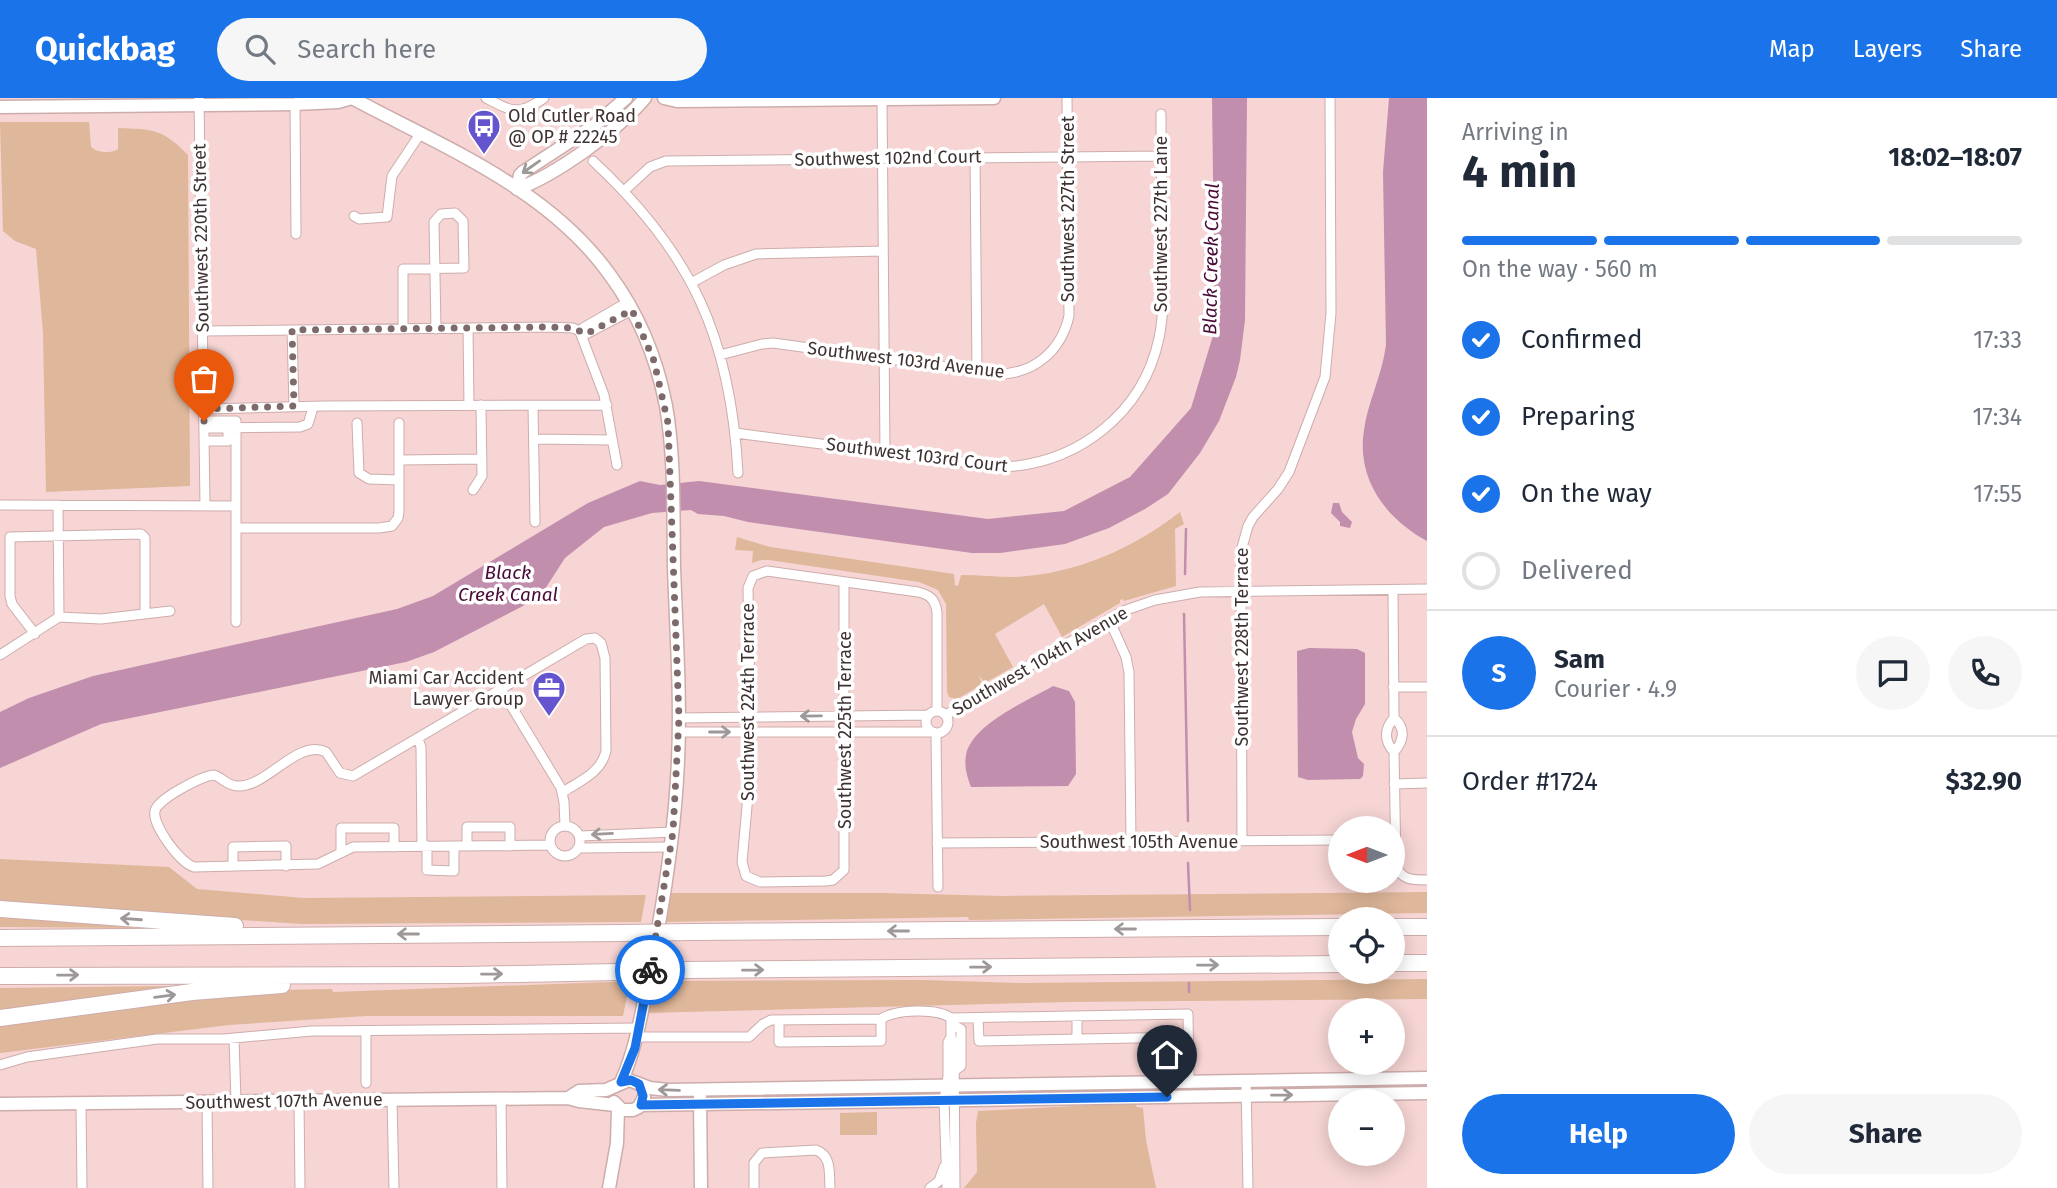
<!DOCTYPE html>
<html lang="en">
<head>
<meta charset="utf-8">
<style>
  body { margin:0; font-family:"Fira Sans",sans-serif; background:#f6f6f7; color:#1f2937; height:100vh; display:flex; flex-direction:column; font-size:26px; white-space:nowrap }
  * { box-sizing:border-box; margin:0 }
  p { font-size:23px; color:#747a83 }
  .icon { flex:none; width:38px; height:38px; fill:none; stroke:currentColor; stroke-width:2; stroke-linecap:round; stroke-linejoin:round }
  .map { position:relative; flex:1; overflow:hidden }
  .side { display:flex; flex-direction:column; background:#fff; width:630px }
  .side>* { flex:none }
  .needle { width:46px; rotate:270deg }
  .tools { position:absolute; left:1328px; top:718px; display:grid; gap:14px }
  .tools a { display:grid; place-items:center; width:77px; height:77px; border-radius:50%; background:#fff; box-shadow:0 4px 18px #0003; font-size:35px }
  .pin { position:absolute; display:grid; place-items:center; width:60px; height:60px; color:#fff; margin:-72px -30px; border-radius:50% 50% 50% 0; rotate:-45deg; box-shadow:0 0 7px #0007 }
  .pin .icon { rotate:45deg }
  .courier { position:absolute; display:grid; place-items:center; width:70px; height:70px; margin:-35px; border:5px solid #1a73e8; border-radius:50%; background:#fff; color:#222; box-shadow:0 2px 9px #0007 }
  .overview em { font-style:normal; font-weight:700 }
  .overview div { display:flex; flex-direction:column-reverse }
  .overview { display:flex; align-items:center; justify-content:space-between; height:119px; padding:0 35px }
  h1 { font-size:46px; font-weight:700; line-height:52px }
  .bar { display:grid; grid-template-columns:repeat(4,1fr); gap:10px 7px; align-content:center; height:84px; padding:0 35px }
  .bar i { height:9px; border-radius:5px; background:#e0e1e3 }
  .bar .current { background:#1a73e8 }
  .bar p { grid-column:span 4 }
  .line { display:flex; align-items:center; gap:18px; padding:0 35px; border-top:2px solid #e0e1e3 }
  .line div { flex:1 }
  .round { display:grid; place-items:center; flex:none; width:74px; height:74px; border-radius:37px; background:#f6f6f7 }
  ol { padding:0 35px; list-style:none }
  li { display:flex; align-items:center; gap:21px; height:77px }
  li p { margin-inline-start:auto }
  li .icon { padding:7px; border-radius:50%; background:#1a73e8; color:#fff; stroke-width:4 }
  li:last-child { color:#747a83 }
  li i { width:38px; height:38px; border:4px solid #e0e1e3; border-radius:50% }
  .cta { display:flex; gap:14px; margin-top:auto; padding:14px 35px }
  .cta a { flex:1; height:80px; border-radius:42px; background:#1a73e8; color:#fff; font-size:28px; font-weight:700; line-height:80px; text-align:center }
  .cta a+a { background:#f6f6f7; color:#1f2937 }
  header { display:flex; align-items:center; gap:42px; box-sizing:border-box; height:98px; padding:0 35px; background:#1a73e8; color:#fff }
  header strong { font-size:33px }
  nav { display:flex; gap:38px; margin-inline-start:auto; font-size:24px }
  .search { width:490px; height:63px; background:#f6f6f7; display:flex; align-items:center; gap:18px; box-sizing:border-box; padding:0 24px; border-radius:38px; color:#747a83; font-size:26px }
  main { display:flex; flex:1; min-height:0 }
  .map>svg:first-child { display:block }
</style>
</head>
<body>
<header>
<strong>Quickbag</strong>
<div class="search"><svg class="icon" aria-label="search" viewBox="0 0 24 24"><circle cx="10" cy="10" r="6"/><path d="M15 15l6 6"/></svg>Search here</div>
<nav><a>Map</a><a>Layers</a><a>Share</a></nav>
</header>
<main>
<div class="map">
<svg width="1427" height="1090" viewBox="0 0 1427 1090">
  <rect width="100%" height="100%" fill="#f6d5d4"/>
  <path fill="#dfb79a" d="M 0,24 L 89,24 L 91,49 C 98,55 110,56 118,51 L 118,30 C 153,31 163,31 188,57 L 190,388 L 46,394 L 43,235 L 36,151 L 15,143 L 3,133 Z
    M 1180,414 L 1184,426 L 1175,431 L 1176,488 L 1124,503 L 1123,501 L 1120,502 L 1120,505 L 1062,539 L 1044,506 L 995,536 L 1013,569 L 985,585 L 978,577 L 983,586 L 957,601 L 949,599 L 947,594 L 946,506 L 938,492 L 919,484 L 769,462 L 761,462 L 752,465 L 753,453 L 735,452 L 737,439 L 770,449 L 954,476 L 955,487 L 958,488 L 961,477 C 979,477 997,479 1015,479 C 1076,476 1132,451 1180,414 Z
    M 0,761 L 169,769 L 197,791 L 304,800 L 646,797 L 641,824 L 302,826 L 0,806 Z
    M 1427,794 L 1427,815 L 969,822 L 968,819 L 664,824 L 670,795 L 881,795 L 1002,798 Z
    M 0,813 L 132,826 L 132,830 L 0,829 Z
    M 1427,881 L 1427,901 L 1068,904 L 646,915 L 653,883 L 923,882 L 1022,885 Z
    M 610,884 L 630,884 L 623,918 L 366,918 L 229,927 L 0,955 L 0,925 L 276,892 L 332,891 L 333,894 Z
    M 167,888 L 170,891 L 0,918 L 0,890 Z
    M 1134,1005 L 1137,1009 L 1143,1010 L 1146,1042 L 1156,1090 L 964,1090 L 977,1074 L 976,1025 L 978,1013 Z
    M 877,1014 L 877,1037 L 840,1037 L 840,1015 Z"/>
  <path fill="#c18eae" d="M 1212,0 L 1247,0 L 1245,222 L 1240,262 L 1236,279 L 1219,323 L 1200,355 L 1168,396 L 1145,411 L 1109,430 L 1065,446 L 1000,455 L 972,455 L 748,424 L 724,418 L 698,416 L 691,412 L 652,415 L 604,429 L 565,460 L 545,491 L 523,508 L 434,554 L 406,564 L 101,626 L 0,670 L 0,614 L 29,600 L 93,578 L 397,511 L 433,498 L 588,405 L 640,383 L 660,387 L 699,383 L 988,421 L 1064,413 L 1130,379 L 1191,310 L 1215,231 Z
    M 1389,0 L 1427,0 L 1427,443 C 1386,421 1356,381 1364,332 C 1368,303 1382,278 1386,247 L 1383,74 Z
    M 1333,405 L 1339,405 L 1342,414 L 1352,424 L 1350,430 L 1340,428 L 1340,424 L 1331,415 Z
    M 1309,550 L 1357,551 L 1365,555 L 1365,606 L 1356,621 L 1352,634 L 1358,660 L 1364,666 L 1363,678 L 1360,681 L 1308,682 L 1298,679 L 1297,553 Z
    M 1053,588 L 1069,593 L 1075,604 L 1076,676 L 1068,688 L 971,689 C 967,679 964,669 966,657 C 972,626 1027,603 1053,588 Z"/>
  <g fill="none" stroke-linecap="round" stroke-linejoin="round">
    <path stroke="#c18eae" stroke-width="2.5" d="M 1185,476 L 1186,431
      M 1184,516 L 1188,723
      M 1188,765 L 1190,812
      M 1189,894 L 1189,885"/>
    <defs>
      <path id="street" d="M 199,0 L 205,406
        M 486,0 C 513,14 518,18 544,0
        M 882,1 L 885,354
        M 295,6 L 296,136
        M 975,59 L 977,274
        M 593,63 C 692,155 731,240 738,375
        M 624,93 L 650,69 L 666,63 L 1161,58
        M 354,118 L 359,121 L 387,119 L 392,78 L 420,36
        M 691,185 L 724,167 L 756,156 L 883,153
        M 468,230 L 469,307
        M 403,231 L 403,171 L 464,170 L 463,123 L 455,115 L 441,116 L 434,124 L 436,231
        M 292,232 L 294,308
        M 203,233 L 547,229 L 573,230 L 586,236 L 632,212
        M 580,234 L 604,297 L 617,367
        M 580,234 L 583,230 L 628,204
        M 720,257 L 762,246 L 773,245 L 998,276 C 1034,276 1061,253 1069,218 L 1067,0
        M 533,308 L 535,424
        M 204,311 L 324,308 L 607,307
        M 204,323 L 236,323 L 236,524
        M 357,325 L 359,375 L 369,381 L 399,382
        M 204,330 L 300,329 L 308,326 L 312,313
        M 735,335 L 1002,369 C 1077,366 1143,316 1159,240 C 1165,211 1163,180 1163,150 C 1162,105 1161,61 1161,16
        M 534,341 L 611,342
        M 204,343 L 228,343 L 228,330
        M 399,362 L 482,361
        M 473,392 L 482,378 L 481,307
        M 0,407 L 236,408
        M 58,407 L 59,519
        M 236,430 L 379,430 L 392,428 L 398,420 L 399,414 L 399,325
        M 844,484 L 844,772 L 833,782 L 826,783 L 760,784 L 746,778 L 742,764 L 751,664 L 748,490 L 753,478 L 767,473 L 918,494 C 930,497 935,501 937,514 L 937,613
        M 1393,492 L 1394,620 C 1406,630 1404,643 1394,654
        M 1109,521 L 1126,559 L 1129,574 L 1131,744
        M 35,536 L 12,506 L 10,498 L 10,439 L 141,436 L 145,440 L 145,516
        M 0,557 L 59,519 L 101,521 L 170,513
        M 1393,589 L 1427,589
        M 501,591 L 561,690 L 564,704 L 565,727
        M926 624a11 11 0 1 1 22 0a11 11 0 1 1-22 0Z
        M 946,617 L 1123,513 L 1155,502 L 1200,494 L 1427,491
        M 679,620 L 928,617
        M 1394,620 C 1384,631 1384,643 1394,654 L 1396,768 C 1402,782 1412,782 1427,782
        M 679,634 L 931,634
        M 936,636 L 938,789
        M 418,641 L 421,649 L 422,748
        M 1394,686 L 1427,685
        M550 743a15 15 0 1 1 30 0a15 15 0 1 1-30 0Z
        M 580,738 L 673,734
        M 1242,743 L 1241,453 L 1248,428 L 1253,419 L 1278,391 L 1289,374 L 1325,279 L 1331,215 L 1330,0
        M 937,745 L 1340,742
        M 550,747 L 353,749 L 318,766 L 194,769 C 180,765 152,727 155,713 C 157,701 202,678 214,677 C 223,680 227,688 238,688 C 267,689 298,640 326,654 L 340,675 L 353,678 L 586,541 L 595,540 L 601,545 L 605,560 L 606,653 C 601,675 580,683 563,694
        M 427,748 L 427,772 L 454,773 L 454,749
        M 467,748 L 467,729 L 510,729 L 510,748
        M 579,750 L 671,749
        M 341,755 L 341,730 L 394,730 L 394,749
        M 233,768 L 233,749 L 286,748 L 286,768
        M 1077,918 L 1077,941
        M 951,920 L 951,939 L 954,945 L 955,1090
        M 978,920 L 979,943 L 1188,939
        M 779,922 L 779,944 L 881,943 L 881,921
        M 951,926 L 961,931 L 961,968 L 954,973
        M 366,933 L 366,985
        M 637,939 L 749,939 L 763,926 L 771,922 L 881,921 C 896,911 937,910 951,920 L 1188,916 L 1189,985
        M 234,940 L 236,1004
        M 0,967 L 27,959 L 157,941 L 224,941 L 312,933 L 638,930
        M 1246,984 L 1248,1090
        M 501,1000 L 502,1090
        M 392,1002 L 394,1090
        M 299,1003 L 300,1090
        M 207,1004 L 208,1090
        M 81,1006 L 82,1090
        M 754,1090 L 754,1065 L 762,1055 L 816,1052 C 832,1058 829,1075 830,1090
        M 930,1090 L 939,1083 L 944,1069
        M 947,1090 L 944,1002 L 948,978 L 948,944 L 951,939"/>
      <path id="secondary" d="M 352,0 C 443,49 548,90 610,177 C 638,215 657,261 666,308 C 675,360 673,415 674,468 C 676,533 681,598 678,663 C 675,734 664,804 650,873 C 642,911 637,949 621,984
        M 664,0 L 677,3 L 994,0
        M 0,9 L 295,6 L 338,4 L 352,0
        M 517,91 C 556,77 618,32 645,0
        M 517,91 L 520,77 L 523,74 L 595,27 L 626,0
        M 700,999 L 701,1090
        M 568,1000 L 579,993 L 606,992 L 629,982 L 650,990 L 668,992 L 1427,980
        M 614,1004 L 622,1012 L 633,1012 L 639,1009 L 644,999
        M 0,1006 L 568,1000 L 579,1003 L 615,1007
        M 641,1007 L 1427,995
        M 609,1090 L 617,1045 L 618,1010"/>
      <path id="highway" d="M 0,811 L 235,828
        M 1393,829 L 1427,829
        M 692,834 L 1340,829
        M 0,840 L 623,835
        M 1393,865 L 1427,865
        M 685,872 L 1340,866
        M 0,878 L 464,877 L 616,874
        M 0,920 L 192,894 L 282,887"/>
    </defs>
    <use href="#street" stroke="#cdadac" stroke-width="11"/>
    <use href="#secondary" stroke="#cdadac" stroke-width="15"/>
    <use href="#highway" stroke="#cdadac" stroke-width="18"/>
    <use href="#street" stroke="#fff" stroke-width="9"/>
    <use href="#secondary" stroke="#fff" stroke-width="12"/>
    <use href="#highway" stroke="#fff" stroke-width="16"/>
    <defs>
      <path id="highway-bridge" d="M 623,835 L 692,834
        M 616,874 L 685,872"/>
    </defs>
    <use href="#highway-bridge" stroke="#cdadac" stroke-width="18" stroke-linecap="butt"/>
    <use href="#highway-bridge" stroke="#fff" stroke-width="16"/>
  </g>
  <defs><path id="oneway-shaft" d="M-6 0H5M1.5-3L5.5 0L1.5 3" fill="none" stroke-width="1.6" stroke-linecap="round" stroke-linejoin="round" transform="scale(1.75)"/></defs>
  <g stroke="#9e9898">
    <use href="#oneway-shaft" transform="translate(531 69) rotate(145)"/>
    <use href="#oneway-shaft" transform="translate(811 618) rotate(179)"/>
    <use href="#oneway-shaft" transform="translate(720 634)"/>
    <use href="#oneway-shaft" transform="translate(602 736) rotate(177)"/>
    <use href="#oneway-shaft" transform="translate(131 821) rotate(-176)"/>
    <use href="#oneway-shaft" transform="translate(1125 831) rotate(180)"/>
    <use href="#oneway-shaft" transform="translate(898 833) rotate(180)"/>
    <use href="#oneway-shaft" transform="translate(408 836) rotate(180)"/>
    <use href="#oneway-shaft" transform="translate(1208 867) rotate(-1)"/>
    <use href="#oneway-shaft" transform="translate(981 869) rotate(-1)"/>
    <use href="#oneway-shaft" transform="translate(753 872) rotate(-1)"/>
    <use href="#oneway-shaft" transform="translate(492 876) rotate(-1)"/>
    <use href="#oneway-shaft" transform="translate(68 877) rotate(-1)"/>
    <use href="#oneway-shaft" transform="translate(165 898) rotate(-7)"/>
    <use href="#oneway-shaft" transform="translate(669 992) rotate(-178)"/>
    <use href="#oneway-shaft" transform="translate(1282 997) rotate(-1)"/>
  </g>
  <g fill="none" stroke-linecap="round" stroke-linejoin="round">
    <path stroke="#7e6a6a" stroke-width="7" stroke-dasharray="0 12.6" d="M 204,323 L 204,311 L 294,308 L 292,232 L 547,229 L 573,230 L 586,236 L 632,212 L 654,263 L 668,325 L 679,620 L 673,734 L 650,872"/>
    <path stroke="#1a73e8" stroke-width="9" d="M 650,872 L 635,950 L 621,984 L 631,982 L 639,986 L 643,998 L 641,1007 L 1167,999"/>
  </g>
  <defs>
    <symbol id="bus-pin" viewBox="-11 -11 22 30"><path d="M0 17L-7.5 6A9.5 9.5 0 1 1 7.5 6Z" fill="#6455ce" stroke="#fff"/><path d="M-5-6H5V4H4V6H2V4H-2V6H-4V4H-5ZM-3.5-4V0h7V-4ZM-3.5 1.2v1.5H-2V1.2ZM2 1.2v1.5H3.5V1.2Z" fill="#fff"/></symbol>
    <symbol id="office-pin" viewBox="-11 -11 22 30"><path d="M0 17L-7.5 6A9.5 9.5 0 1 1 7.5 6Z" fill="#6455ce" stroke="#fff"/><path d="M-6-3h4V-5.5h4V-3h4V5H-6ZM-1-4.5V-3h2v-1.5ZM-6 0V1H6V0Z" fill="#fff"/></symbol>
  </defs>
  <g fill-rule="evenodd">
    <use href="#bus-pin" x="465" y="9" width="38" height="52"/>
    <use href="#office-pin" x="530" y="571" width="38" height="52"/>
  </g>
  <g text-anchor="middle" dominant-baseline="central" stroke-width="7" stroke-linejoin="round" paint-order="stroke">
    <g font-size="18" fill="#3e3131" stroke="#fff" text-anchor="start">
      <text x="508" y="18">Old Cutler Road<tspan x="508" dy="21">@ OP # 22245</tspan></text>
      <text x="524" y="580" text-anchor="end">Miami Car Accident<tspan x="524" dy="21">Lawyer Group</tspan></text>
    </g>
    <g font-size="18" fill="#3e3131" stroke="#fff">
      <text transform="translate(888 60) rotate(-1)">Southwest 102nd Court</text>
      <text transform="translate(1068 111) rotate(-90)">Southwest 227th Street</text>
      <text transform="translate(1161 126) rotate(-90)">Southwest 227th Lane</text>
      <text transform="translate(201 140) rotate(-91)">Southwest 220th Street</text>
      <text transform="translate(906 262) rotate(7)">Southwest 103rd Avenue</text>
      <text transform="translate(917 357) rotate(7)">Southwest 103rd Court</text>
      <text transform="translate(1242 549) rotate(-90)">Southwest 228th Terrace</text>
      <text transform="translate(1040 563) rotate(-30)">Southwest 104th Avenue</text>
      <text transform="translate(748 604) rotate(-90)">Southwest 224th Terrace</text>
      <text transform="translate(845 632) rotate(-90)">Southwest 225th Terrace</text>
      <text x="1139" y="744">Southwest 105th Avenue</text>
      <text transform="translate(284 1003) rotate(-1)">Southwest 107th Avenue</text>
    </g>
    <g font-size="19" font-style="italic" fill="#4a0b38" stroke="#fff">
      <text transform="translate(1211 161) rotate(-89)">Black Creek Canal</text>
      <text x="508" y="474">Black<tspan x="508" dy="22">Creek Canal</tspan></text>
    </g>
  </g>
</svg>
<div class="tools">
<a><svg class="needle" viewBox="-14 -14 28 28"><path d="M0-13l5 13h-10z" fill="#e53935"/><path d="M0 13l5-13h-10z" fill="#747a83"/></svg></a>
<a><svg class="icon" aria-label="locate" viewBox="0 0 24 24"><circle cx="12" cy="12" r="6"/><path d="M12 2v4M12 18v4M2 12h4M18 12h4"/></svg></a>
<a>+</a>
<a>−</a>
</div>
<div class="pin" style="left:204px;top:323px;background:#ea580c"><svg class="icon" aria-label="bag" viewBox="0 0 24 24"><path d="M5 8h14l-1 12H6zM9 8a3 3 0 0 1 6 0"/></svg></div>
<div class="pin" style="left:1167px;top:999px;background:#1f2937"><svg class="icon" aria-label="home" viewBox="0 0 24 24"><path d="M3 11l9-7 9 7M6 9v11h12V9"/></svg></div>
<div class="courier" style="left:650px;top:872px"><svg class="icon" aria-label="bike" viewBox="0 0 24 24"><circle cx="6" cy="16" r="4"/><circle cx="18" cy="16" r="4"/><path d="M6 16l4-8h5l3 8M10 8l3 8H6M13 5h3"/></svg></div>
</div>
<section class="side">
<div class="overview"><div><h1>4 min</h1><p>Arriving in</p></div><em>18:02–18:07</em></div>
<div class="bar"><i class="current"></i><i class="current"></i><i class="current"></i><i></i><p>On the way · 560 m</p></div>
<ol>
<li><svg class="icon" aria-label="check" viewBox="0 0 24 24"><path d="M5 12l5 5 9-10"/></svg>Confirmed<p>17:33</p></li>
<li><svg class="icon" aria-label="check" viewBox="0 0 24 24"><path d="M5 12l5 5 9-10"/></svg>Preparing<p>17:34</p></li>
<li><svg class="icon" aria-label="check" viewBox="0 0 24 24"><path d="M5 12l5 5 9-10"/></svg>On the way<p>17:55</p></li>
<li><i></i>Delivered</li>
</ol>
<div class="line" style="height:126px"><b class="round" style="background:#1a73e8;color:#fff">S</b><div><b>Sam</b><p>Courier · 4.9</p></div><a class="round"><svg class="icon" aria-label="chat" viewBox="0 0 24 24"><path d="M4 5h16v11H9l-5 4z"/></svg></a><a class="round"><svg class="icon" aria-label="phone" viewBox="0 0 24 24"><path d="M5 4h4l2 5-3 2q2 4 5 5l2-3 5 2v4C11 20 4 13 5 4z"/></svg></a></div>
<div class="line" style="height:91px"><div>Order #1724</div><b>$32.90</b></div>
<div class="cta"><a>Help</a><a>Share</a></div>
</section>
</main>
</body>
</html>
